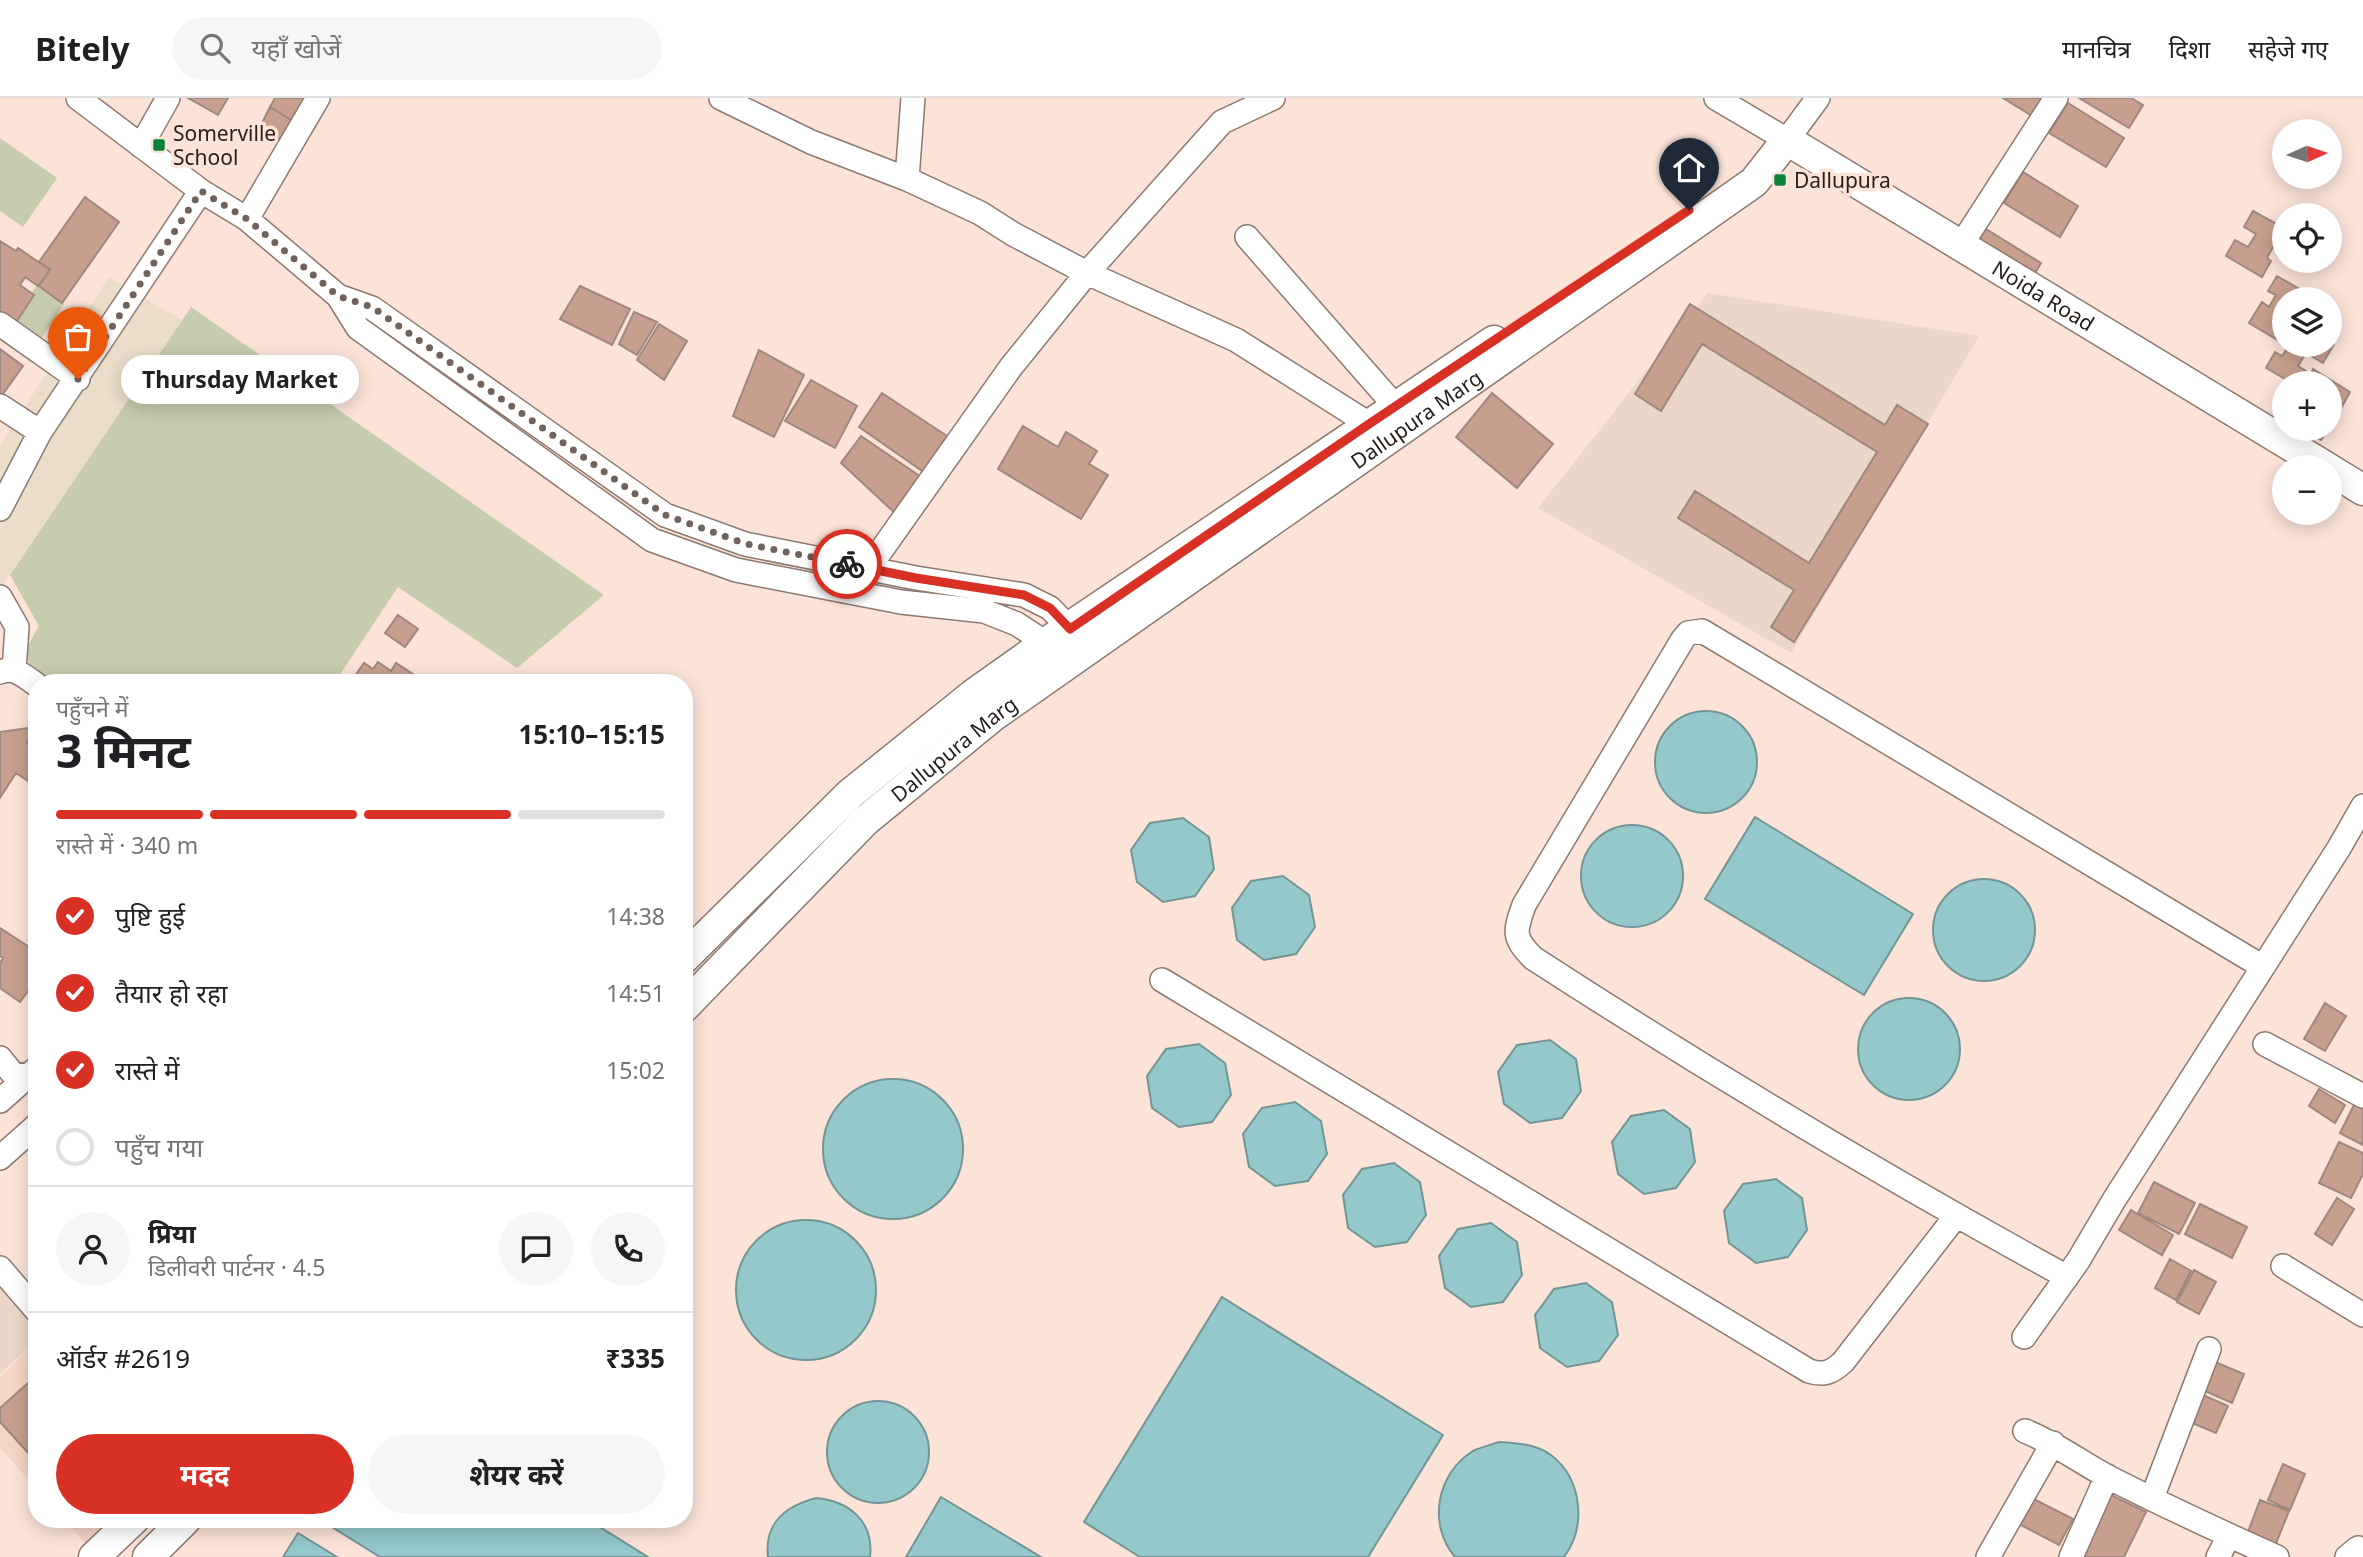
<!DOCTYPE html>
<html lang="hi">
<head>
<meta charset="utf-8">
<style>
  body { margin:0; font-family:"Noto Sans","Noto Sans Devanagari",sans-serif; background:#f6f6f6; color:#202124; height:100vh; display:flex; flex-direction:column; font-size:26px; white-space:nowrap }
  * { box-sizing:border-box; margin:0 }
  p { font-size:23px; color:#757577 }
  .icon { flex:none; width:38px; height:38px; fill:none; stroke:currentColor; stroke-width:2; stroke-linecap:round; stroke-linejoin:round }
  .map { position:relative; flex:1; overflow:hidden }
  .drawer { position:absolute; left:28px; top:576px; width:665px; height:854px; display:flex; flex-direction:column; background:#fff; border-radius:28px; box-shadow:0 4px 18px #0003 }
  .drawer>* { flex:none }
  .needle { width:46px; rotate:87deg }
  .fabs { position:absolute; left:2272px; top:21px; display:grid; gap:14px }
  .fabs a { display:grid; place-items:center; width:70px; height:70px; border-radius:50%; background:#fff; box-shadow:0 4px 18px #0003; font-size:35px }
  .pin { position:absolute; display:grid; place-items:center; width:60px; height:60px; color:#fff; margin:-72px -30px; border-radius:50% 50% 50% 0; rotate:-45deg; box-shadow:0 0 7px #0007 }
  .pin .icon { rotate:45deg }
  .courier { position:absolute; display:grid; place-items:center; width:70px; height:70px; margin:-35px; border:5px solid #d93025; border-radius:50%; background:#fff; color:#222; box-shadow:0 2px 9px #0007 }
  .bubble { position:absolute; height:49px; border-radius:24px; background:#fff; box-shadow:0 4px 18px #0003; font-size:23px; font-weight:700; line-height:49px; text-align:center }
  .head em { font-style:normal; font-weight:700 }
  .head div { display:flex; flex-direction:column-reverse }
  .head { display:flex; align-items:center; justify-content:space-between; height:119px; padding:0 28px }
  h1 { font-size:46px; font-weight:700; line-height:52px }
  .bar { display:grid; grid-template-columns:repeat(4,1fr); gap:10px 7px; align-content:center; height:84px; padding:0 28px }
  .bar i { height:9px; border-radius:5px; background:#e0e0e0 }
  .bar .active { background:#d93025 }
  .bar p { grid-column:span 4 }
  .line { display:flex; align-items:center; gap:18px; padding:0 28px; border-top:2px solid #e0e0e0 }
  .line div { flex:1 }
  .round { display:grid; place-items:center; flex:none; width:74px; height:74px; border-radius:37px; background:#f6f6f6 }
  ol { padding:0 28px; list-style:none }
  li { display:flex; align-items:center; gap:21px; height:77px }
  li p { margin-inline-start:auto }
  li .icon { padding:7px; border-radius:50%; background:#d93025; color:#fff; stroke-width:4 }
  li:last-child { color:#757577 }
  li i { width:38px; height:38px; border:4px solid #e0e0e0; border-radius:50% }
  .action { display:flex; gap:14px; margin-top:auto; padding:14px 28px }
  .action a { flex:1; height:80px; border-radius:42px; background:#d93025; color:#fff; font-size:28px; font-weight:700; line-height:80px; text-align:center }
  .action a+a { background:#f6f6f6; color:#202124 }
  header { display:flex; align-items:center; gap:42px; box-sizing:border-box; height:98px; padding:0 35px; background:#fff; border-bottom:2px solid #e0e0e0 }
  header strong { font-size:33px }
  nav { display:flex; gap:38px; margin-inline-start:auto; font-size:24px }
  .search { width:490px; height:63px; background:#f6f6f6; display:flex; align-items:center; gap:18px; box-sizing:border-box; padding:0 24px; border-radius:38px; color:#757577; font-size:26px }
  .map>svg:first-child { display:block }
</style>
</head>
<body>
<header>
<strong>Bitely</strong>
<div class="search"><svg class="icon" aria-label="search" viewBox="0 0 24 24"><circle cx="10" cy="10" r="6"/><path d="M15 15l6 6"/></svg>यहाँ खोजें</div>
<nav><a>मानचित्र</a><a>दिशा</a><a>सहेजे गए</a></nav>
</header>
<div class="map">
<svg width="2363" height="1459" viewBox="0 0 2363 1459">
  <rect width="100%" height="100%" fill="#fbe3d7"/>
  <path fill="#ecdcca" d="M 109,179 L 182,222 L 0,491 L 0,347 Z"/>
  <path fill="#f5d6c6" d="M 37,1242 L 37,1391 L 0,1350 L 0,1280 Z
    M 63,1421 L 110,1421 L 87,1447 Z"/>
  <path fill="#ead7c7" d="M 1708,195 L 1979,238 L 1791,555 L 1538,410 Z
    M 0,1187 L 37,1229 L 37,1242 L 0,1276 Z"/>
  <path fill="#c6ccad" d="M 0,40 L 57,80 L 23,129 L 0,113 Z
    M 37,187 L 64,206 L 40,242 L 12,223 Z
    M 191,209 L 604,497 L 517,570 L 398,489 L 335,584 L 54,584 L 29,567 L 27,549 L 39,528 L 10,477 Z"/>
  <path fill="#94c8ca" stroke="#739595" stroke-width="2" d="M1655 664a51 51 0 1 1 102 0a51 51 0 1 1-102 0Z
    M 1755,719 L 1913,816 L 1864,897 L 1705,801 Z
    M 1183,720 L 1209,739 L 1214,771 L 1195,798 L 1163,804 L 1137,784 L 1131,752 L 1150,725 Z
    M1581 778a51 51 0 1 1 102 0a51 51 0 1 1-102 0Z
    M 1283,778 L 1309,797 L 1315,829 L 1296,856 L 1264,862 L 1237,842 L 1232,810 L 1251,783 Z
    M1933 832a51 51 0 1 1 102 0a51 51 0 1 1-102 0Z
    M1858 951a51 51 0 1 1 102 0a51 51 0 1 1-102 0Z
    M 1550,942 L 1576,961 L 1581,993 L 1562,1020 L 1530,1025 L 1504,1006 L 1498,974 L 1517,947 Z
    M 1199,946 L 1225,965 L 1231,997 L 1212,1024 L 1179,1029 L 1152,1010 L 1147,978 L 1166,951 Z
    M823 1051a70 70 0 1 1 140 0a70 70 0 1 1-140 0Z
    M 1295,1004 L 1321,1023 L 1327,1056 L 1308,1083 L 1275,1088 L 1249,1069 L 1243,1036 L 1262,1010 Z
    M 1664,1012 L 1690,1031 L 1695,1064 L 1676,1090 L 1644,1096 L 1618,1076 L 1612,1044 L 1631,1018 Z
    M 1394,1065 L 1420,1084 L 1426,1117 L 1407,1144 L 1375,1149 L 1348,1130 L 1343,1097 L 1362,1071 Z
    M 1776,1081 L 1802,1100 L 1807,1132 L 1788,1159 L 1756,1165 L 1729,1145 L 1724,1113 L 1743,1086 Z
    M736 1192a70 70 0 1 1 140 0a70 70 0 1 1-140 0Z
    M 1491,1125 L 1517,1144 L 1522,1177 L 1503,1204 L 1471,1209 L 1445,1190 L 1439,1158 L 1458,1131 Z
    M 1586,1185 L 1612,1204 L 1618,1237 L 1599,1263 L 1567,1269 L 1540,1250 L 1535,1217 L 1554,1191 Z
    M 1222,1199 L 1443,1337 L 1368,1459 L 1140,1459 L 1084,1424 Z
    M827 1354a51 51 0 1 1 102 0a51 51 0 1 1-102 0Z
    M 1499,1344 C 1517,1345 1536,1346 1551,1357 C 1582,1381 1587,1428 1564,1459 L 1455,1459 C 1427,1426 1437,1375 1473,1353 C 1481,1349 1491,1347 1499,1344 Z
    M 941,1399 L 1041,1459 L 906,1459 Z
    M 816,1400 C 849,1403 874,1423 870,1459 L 768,1459 C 764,1424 786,1408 816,1400 Z
    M 319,1421 L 587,1421 L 648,1459 L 380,1459 Z
    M 298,1435 L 337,1459 L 283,1459 Z"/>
  <path fill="#c89f8e" stroke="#9e887f" stroke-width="2" d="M 188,0 L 228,0 L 218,17 Z
    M 275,0 L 302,0 L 308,5 L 296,25 L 270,9 Z
    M 2003,0 L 2050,0 L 2037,21 Z
    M 2079,0 L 2131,0 L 2143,7 L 2129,30 Z
    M 2068,5 L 2124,40 L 2106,69 L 2049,35 Z
    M 270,9 L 296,25 L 284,48 L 259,31 Z
    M 2023,74 L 2078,108 L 2060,139 L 2004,105 Z
    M 85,99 L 119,124 L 62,205 L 39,188 L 50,171 L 39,164 Z
    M 2253,113 L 2284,130 L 2284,142 L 2278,152 L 2273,149 L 2267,160 L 2271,163 L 2262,179 L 2226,158 L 2235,142 L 2248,149 L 2256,136 L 2244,129 Z
    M 1986,131 L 2041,165 L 2031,182 L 1975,148 Z
    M 0,143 L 16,153 L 18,150 L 50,172 L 38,188 L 25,179 L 20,187 L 34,197 L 13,229 L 0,219 Z
    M 2277,178 L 2315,200 L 2284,201 L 2284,246 L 2249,225 L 2262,204 L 2269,209 L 2276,197 L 2268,193 Z
    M 580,188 L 630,211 L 612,247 L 560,221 Z
    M 1690,206 L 1885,327 L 1897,307 L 1928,326 L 1794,544 L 1771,529 L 1794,492 L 1678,420 L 1695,393 L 1809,465 L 1877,354 L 1702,246 L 1661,313 L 1635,296 Z
    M 634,214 L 657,224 L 637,257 L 619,246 Z
    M 659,226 L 687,243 L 664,282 L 637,262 Z
    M 2329,243 L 2334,246 L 2323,265 L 2306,255 L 2298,268 L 2311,276 L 2313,271 L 2350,294 L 2340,312 L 2329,306 L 2329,285 L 2292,285 L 2266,270 L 2275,254 L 2282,258 L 2288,249 L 2285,247 L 2329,247 Z
    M 0,251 L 23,268 L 0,300 Z
    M 759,252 L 804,277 L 774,339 L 733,318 Z
    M 811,282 L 857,308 L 835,350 L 785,323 Z
    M 882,295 L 950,340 L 928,377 L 859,329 Z
    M 1492,295 L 1553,346 L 1517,390 L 1456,339 Z
    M 1023,328 L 1058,349 L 1066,334 L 1097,353 L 1089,366 L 1108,377 L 1081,421 L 998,371 Z
    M 2302,331 L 2328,331 L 2321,342 Z
    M 861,338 L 924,381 L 897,417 L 841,365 Z
    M 398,517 L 418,531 L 405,549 L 385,535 Z
    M 378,564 L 391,573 L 396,565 L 425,584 L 394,584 L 388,580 L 378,584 L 351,584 L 364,565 L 373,571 Z
    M 28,630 L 34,635 L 27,645 L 33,649 L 37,644 L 37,689 L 16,675 L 0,700 L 0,634 Z
    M 0,830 L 37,854 L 37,897 L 29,892 L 20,904 L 0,890 L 0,865 L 3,860 L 0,858 Z
    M 2325,905 L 2346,918 L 2325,953 L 2304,941 Z
    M 2319,991 L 2345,1007 L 2335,1025 L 2309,1008 Z
    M 2355,1005 L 2363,1010 L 2363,1047 L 2340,1035 Z
    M 2339,1044 L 2363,1055 L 2363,1076 L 2351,1100 L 2319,1085 Z
    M 2154,1084 L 2195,1105 L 2179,1136 L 2138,1115 Z
    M 2337,1100 L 2354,1111 L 2332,1147 L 2315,1136 Z
    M 2200,1106 L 2247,1129 L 2232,1160 L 2185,1136 Z
    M 2131,1112 L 2173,1137 L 2162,1157 L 2119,1132 Z
    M 2170,1161 L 2191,1173 L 2176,1202 L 2155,1190 Z
    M 2194,1172 L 2216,1184 L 2199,1216 L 2177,1204 Z
    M 2210,1262 L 2244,1276 L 2232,1305 L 2198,1290 Z
    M 37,1277 L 37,1352 L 31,1358 L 0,1324 L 0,1310 Z
    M 2196,1294 L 2228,1308 L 2216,1335 L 2185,1322 Z
    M 2283,1366 L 2305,1376 L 2290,1412 L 2268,1402 Z
    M 2107,1395 L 2146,1414 L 2124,1459 L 2085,1459 L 2077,1455 Z
    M 2028,1398 L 2073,1421 L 2059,1447 L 2015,1424 Z
    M 2260,1402 L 2289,1413 L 2273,1453 L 2245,1442 Z"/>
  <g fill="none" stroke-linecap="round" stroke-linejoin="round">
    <defs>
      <path id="minor" d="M 78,0 L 201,93 L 247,121 L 338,198 L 358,230 L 652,442 L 736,472 L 901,504 L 984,513 L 1017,526 L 1046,545 L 1054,555
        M 721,0 L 811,44 L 907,81
        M 913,0 L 907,81 L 980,115 L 1013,136 L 1087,175 L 1236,242 L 1369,326
        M 1716,0 L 1787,42 L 1818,0
        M 141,48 L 168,0
        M 247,121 L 318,0
        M 1247,139 L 1396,309
        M 1961,147 L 2056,0
        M 338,198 L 372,210 L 665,417 L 745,446 L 916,480 L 1024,497 L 1050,510 L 1078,539
        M 0,226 L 78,281
        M 0,308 L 40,334
        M 0,411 L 40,334 L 201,93
        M 868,471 L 1011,269 L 1087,175 L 1222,24 L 1273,0
        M 0,499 L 17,529 L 14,573
        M 0,574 C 15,568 25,579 37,587
        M 1162,882 L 1809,1273 C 1824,1278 1832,1274 1843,1264 L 1956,1118
        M 2265,946 L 2363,998
        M 0,960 L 13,976 L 28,978 L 37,970
        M 0,1003 L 28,978
        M 0,1060 L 37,1027
        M 2283,1168 L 2363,1217
        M 0,1170 L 37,1213
        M 2067,1179 C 1885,1079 1707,973 1533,860 C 1512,839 1515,833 1524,807 L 1683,541 L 1688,535 L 1702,533 L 2263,869
        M 2024,1239 L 2078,1163 L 2114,1102 L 2339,750 L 2363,708
        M 2025,1333 C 2057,1346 2080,1364 2110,1380 C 2165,1408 2221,1434 2277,1459
        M 2152,1400 L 2209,1251
        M 1988,1459 L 2053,1345
        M 2071,1459 L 2107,1378
        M 2218,1459 L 2229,1438
        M 2347,1459 L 2358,1450"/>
      <g id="major">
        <path d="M 2329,371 L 2363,392"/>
        <path d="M 684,860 L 850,696 L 974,596 L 1046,545 L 1494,243"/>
        <path id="s1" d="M 684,909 L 865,723 L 993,618 L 1754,84 L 1787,42 L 2326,369"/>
        <path d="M 94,1459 L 134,1421"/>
        <path d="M 148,1459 L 186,1421"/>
      </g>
    </defs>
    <use href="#minor" stroke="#8e796e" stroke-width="26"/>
    <use href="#major" stroke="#8e796e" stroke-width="33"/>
    <use href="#minor" stroke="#fff" stroke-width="23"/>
    <use href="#major" stroke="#fff" stroke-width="30"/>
  </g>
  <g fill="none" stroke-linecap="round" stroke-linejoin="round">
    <path stroke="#71635c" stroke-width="7" stroke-dasharray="0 12.6" d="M 78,281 L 201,93 L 247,121 L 338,198 L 372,209 L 665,417 L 746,446 L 847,466"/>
    <path stroke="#d93025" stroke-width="9" d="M 847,466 L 916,480 L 1024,497 L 1050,510 L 1070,531 L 1369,326 L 1689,112"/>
  </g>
  <g fill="#0b823a" stroke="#fbe3d7" stroke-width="2.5">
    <rect x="152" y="40" width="14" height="14" rx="3.5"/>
    <rect x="1773" y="75" width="14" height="14" rx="3.5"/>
  </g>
  <g text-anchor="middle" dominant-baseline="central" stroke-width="7" stroke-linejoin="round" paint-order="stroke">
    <g font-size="21" fill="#261e19" stroke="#fbe3d7" text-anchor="start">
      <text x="173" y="35">Somerville<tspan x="173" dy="24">School</tspan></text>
      <text x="1794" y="82">Dallupura</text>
    </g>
    <g font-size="21" fill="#261e19" stroke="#fbe3d7">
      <text stroke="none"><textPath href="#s1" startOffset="1708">Noida Road</textPath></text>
      <text stroke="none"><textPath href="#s1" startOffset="942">Dallupura Marg</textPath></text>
      <text stroke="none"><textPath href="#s1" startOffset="374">Dallupura Marg</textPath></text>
    </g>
  </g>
</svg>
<div class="fabs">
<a><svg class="needle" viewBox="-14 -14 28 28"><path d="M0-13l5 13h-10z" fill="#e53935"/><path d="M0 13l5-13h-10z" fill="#757577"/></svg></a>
<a><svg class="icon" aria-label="locate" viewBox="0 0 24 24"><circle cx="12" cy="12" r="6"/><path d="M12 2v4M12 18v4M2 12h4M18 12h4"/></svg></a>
<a><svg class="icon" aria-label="layers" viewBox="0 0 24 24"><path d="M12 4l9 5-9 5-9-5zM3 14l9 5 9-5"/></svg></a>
<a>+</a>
<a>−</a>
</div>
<div class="pin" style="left:78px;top:281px;background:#ea580c"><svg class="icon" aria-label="bag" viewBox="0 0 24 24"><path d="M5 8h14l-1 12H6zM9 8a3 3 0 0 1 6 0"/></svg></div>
<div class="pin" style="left:1689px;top:112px;background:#1f2937"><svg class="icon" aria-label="home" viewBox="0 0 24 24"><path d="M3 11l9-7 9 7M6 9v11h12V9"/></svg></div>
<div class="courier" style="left:847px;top:466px"><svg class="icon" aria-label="bike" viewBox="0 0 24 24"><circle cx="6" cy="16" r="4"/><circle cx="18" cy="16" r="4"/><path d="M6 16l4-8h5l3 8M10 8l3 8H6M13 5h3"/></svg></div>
<div class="bubble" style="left:121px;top:257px;width:238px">Thursday Market</div>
<section class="drawer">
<div class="head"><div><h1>3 मिनट</h1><p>पहुँचने में</p></div><em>15:10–15:15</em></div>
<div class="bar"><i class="active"></i><i class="active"></i><i class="active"></i><i></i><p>रास्ते में · 340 m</p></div>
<ol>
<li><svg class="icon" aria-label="check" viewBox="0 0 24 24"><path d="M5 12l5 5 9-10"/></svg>पुष्टि हुई<p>14:38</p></li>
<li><svg class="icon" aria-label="check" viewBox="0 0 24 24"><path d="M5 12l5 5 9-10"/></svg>तैयार हो रहा<p>14:51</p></li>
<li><svg class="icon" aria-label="check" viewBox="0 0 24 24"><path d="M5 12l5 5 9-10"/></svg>रास्ते में<p>15:02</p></li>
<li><i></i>पहुँच गया</li>
</ol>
<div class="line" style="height:126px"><a class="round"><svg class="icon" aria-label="person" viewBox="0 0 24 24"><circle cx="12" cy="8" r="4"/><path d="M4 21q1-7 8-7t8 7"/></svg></a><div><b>प्रिया</b><p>डिलीवरी पार्टनर · 4.5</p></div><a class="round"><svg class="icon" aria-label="chat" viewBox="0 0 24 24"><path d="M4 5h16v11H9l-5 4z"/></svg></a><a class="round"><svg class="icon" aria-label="phone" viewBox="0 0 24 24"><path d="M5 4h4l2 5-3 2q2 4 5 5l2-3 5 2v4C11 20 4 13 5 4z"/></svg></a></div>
<div class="line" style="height:91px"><div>ऑर्डर #2619</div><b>₹335</b></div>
<div class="action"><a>मदद</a><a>शेयर करें</a></div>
</section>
</div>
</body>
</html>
